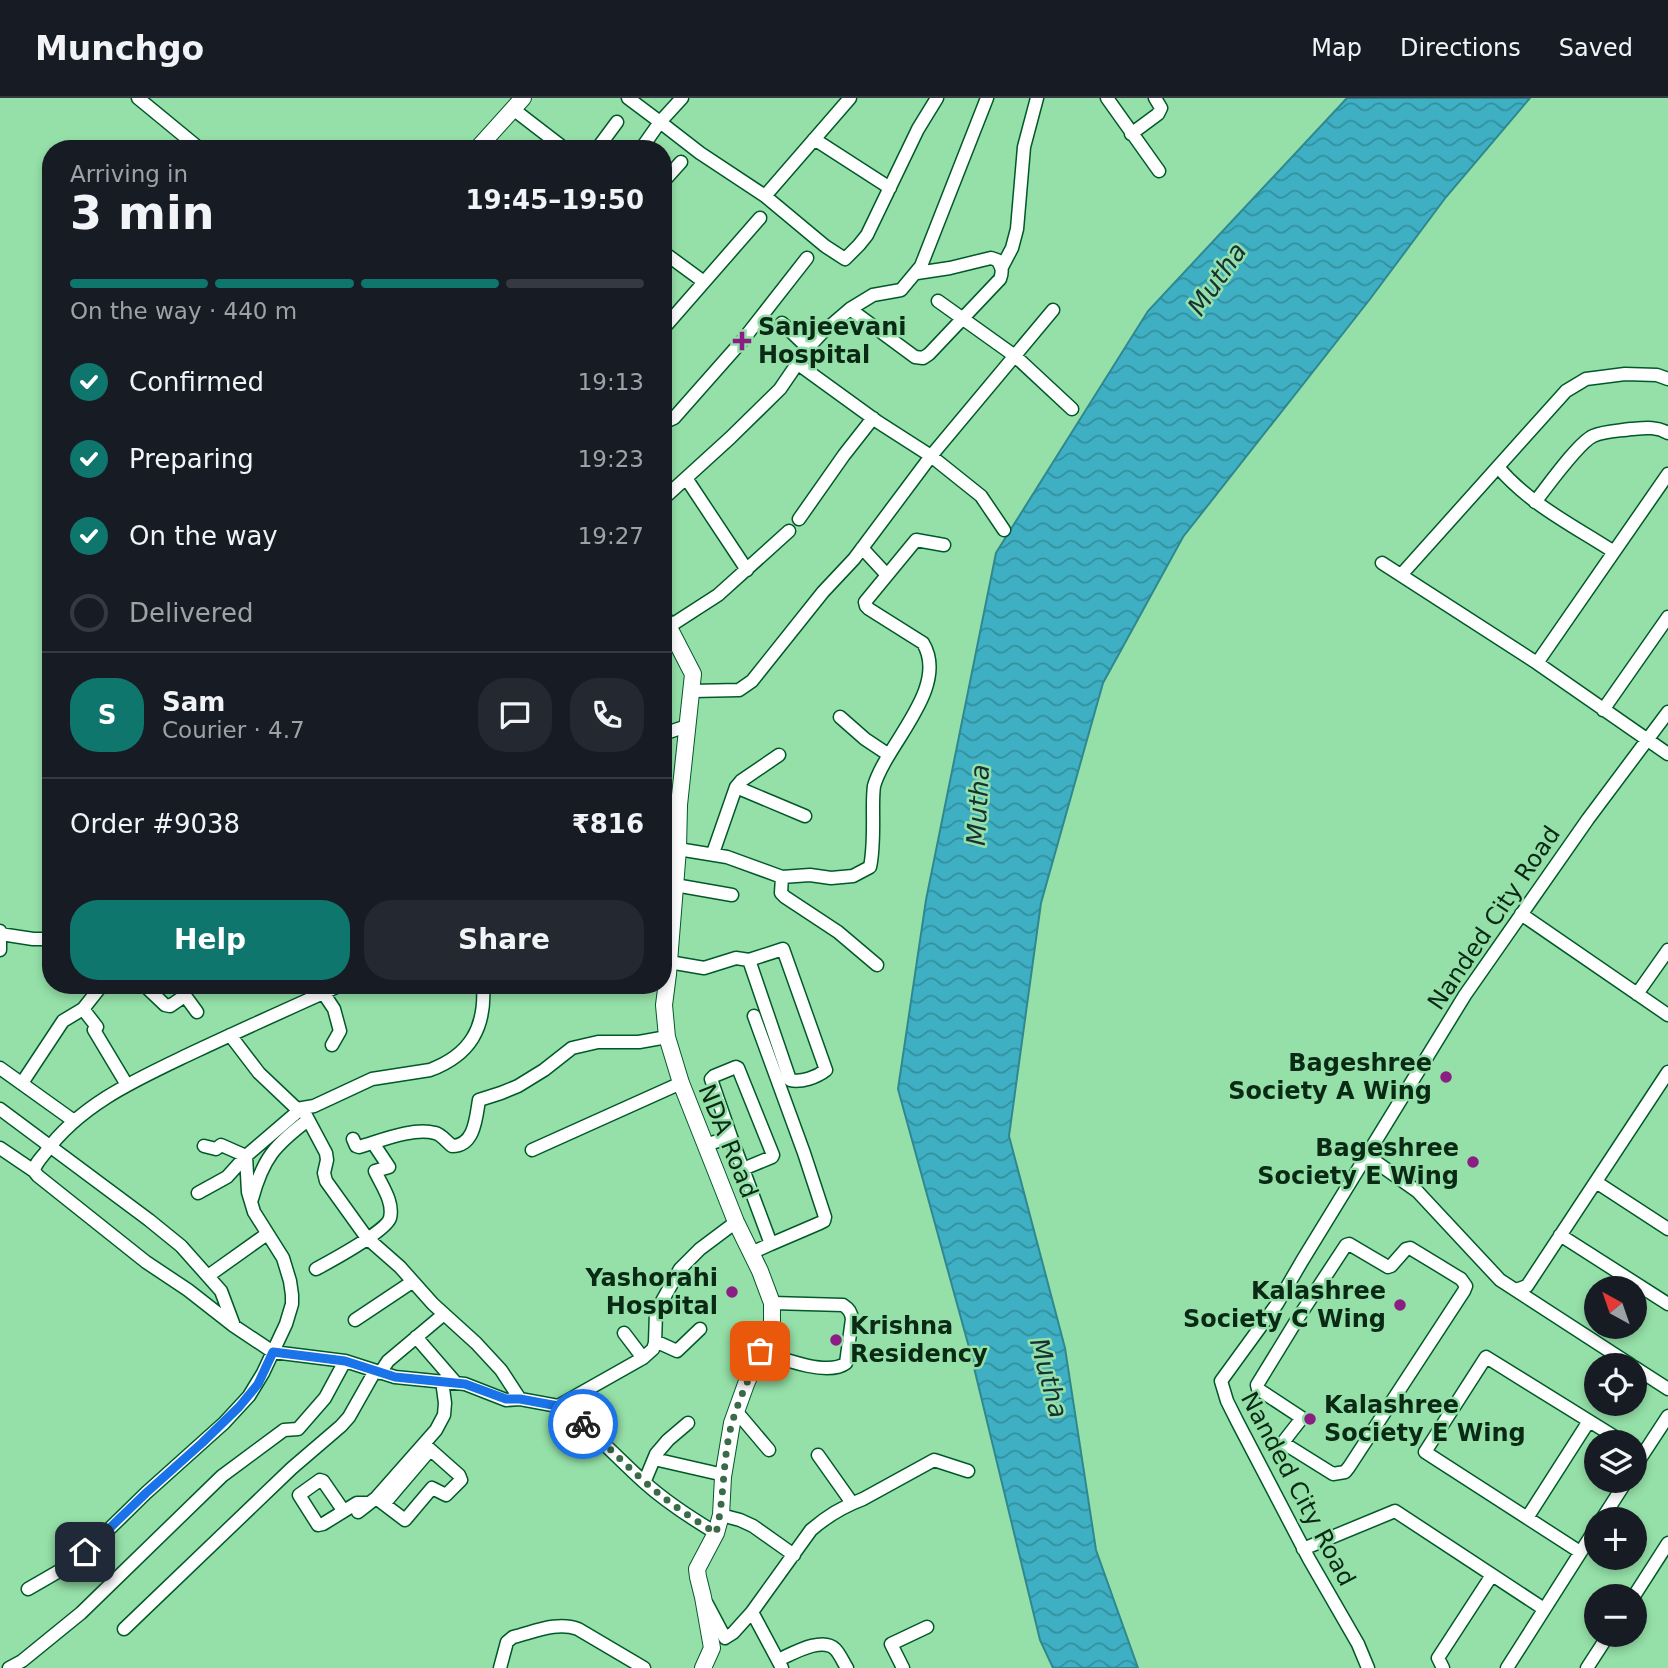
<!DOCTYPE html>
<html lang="en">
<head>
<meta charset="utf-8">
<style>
  body { margin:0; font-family:"DejaVu Sans",sans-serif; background:#242831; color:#f1f3f6; height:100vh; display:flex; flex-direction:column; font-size:26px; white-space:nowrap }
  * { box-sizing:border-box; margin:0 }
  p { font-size:23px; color:#9ea1a6 }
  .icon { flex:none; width:38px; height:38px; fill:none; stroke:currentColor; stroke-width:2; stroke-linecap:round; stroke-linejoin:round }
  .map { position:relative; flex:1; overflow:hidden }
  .sheet { position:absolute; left:42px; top:42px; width:630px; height:854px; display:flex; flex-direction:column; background:#171b24; border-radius:28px; box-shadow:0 4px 10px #0003 }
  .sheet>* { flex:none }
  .needle { width:46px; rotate:320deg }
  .tools { position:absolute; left:1584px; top:1178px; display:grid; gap:14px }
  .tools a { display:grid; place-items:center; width:63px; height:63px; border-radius:50%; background:#171b24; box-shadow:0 4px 10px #0003; font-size:35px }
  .pin { position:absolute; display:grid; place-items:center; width:60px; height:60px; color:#fff; margin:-30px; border-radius:14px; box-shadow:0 4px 10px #0006 }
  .courier { position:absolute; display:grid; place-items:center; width:70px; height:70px; margin:-35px; border:5px solid #1a73e8; border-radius:50%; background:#fff; color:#222; box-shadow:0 2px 9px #0007 }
  .headline em { font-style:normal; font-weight:800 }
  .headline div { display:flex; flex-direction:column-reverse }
  .headline { display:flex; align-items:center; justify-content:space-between; height:119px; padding:0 28px }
  h1 { font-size:46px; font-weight:800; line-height:52px }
  .bar { display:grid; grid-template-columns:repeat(4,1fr); gap:10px 7px; align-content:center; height:84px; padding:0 28px }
  .bar i { height:9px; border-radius:5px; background:#363941 }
  .bar .current { background:#0f766e }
  .bar p { grid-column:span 4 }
  .line { display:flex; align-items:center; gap:18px; padding:0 28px; border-top:2px solid #363941 }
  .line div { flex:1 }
  .round { display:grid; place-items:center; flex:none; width:74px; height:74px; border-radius:28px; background:#242831 }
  ol { padding:0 28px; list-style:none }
  li { display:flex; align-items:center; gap:21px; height:77px }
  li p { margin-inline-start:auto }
  li .icon { padding:7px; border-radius:50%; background:#0f766e; color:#fff; stroke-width:4 }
  li:last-child { color:#9ea1a6 }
  li i { width:38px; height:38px; border:4px solid #363941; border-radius:50% }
  .primary-button { display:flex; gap:14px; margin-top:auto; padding:14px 28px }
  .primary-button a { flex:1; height:80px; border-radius:28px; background:#0f766e; color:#fff; font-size:28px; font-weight:800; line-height:80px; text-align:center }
  .primary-button a+a { background:#242831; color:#f1f3f6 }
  header { display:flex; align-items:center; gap:42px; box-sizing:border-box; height:98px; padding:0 35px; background:#171b24; border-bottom:2px solid #363941 }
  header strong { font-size:33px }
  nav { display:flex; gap:38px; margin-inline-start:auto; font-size:24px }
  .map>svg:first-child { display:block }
</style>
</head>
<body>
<header>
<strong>Munchgo</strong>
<nav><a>Map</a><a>Directions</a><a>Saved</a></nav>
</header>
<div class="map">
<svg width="1668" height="1570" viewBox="0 0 1668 1570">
  <defs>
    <pattern id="water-waves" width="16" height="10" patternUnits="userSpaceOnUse" patternTransform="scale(1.75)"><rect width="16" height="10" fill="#3fb0c4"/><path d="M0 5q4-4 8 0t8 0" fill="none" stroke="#338f9e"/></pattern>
  </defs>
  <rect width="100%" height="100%" fill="#95e0a8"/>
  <path fill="url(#water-waves)" stroke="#2f8890" stroke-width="2" d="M 1347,0 L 1530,0 L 1446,99 L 1370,201 L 1183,439 L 1103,585 L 1041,805 L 1009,1038 L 1065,1250 L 1096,1452 L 1138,1570 L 1053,1570 L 1040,1542 L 970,1253 L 898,991 L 926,802 L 996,455 L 1148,213 Z"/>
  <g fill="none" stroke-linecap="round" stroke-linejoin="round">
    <defs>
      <path id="minor" d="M 138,0 L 200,51
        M 628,0 L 660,24 L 682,0
        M 1107,0 L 1159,73
        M 513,11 L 565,51
        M 1131,36 L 1158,16 L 1161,10 L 1155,0
        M 814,41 L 890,90
        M 597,51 L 617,24
        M 641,51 L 660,24 L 700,55 L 765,98 L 825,148 L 845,161 L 859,147 L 867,137 L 918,31 L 937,0
        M 663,84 L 681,64
        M 765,98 L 850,0
        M 663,154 L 704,184
        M 1002,169 L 1012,150 L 1017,131 L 1024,49 L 1037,0
        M 938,203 L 1015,258 L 1072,311
        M 850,211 L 915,259 L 923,260 L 929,256 L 1000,181 C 1003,173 1002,169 997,162 L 991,160 L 950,170 L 917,175
        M 782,225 L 808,250
        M 663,231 L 760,120
        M 798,266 L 878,324 L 931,358 L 981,398 L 1004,432
        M 663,325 L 674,320 L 742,243 L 807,160
        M 1498,369 C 1529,406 1574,428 1614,454
        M 686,380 L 747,472
        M 663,401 L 730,340 L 780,291 L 808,250 L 822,235 L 850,211 L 873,197 L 901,192 L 921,168 L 987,0
        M 1535,404 C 1547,389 1578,345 1593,338 C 1604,333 1618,333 1631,331 C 1644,330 1656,328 1668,335
        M 799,421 L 844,357 L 873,320
        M 862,450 L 887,477
        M 1382,465 L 1537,565 L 1668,656
        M 1401,477 L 1566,293 L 1586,281 L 1625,276 L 1657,277 L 1668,281
        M 670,528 L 718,497 L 789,433
        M 1537,565 L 1668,376
        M 692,593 L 739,592 L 752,583 L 823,494 L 854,461 L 931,358 L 1053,212
        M 1603,612 L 1668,519
        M 840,619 L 865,641 L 889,657
        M 663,636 L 687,628
        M 736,689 L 805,718
        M 663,716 L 679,707
        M 678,751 L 727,759 L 782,779 L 810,777 L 831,780 L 853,778 L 870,769 C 874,750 873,729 873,709 C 873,702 873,695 874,688 C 886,646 950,590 923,545 L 869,511 L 866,508 L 865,504 L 916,442 L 944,447
        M 713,755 L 736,689 L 741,683 L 779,657
        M 782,779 L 781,795 L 785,799 L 838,834 L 877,867
        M 675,787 L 732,797
        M 1521,816 L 1668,917
        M 0,833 L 0,852
        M 0,836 L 33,841 L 51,841
        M 669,864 L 704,870 L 736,860 L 749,862 L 790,982 C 801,985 817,979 826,972 L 783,851 L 749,862
        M 144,887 L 165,907 L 170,908 L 183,899 L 186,899 L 197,914
        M 318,887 L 334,911 L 340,933 L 332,947
        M 1637,896 L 1668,852
        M 83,911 L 97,929 L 94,932 L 127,987
        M 754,918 L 804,1055 L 825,1119 L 824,1123 L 820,1125 L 771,1146
        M 0,970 L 74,1023
        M 22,985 L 63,923 L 83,911 L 102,887
        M 302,1010 L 326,1055 L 327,1062 L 324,1075 L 326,1083 L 367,1140 L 400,1169 L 433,1206 L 476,1245 L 501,1272 L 520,1301
        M 0,1011 L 149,1122 L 181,1148 L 221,1193 L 233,1225
        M 297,1011 L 314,1008 L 372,981 L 430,972 C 470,957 486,930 483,887
        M 731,1039 L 711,981 L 714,978 L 736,969 L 738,970 L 773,1057 L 772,1059 L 743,1071
        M 353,1041 L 356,1048 L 359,1049 C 380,1043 413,1029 435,1035 C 441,1036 447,1044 452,1048 C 475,1048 476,1019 479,1002 L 501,995 L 518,988 L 544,972 L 572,950 L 598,944 L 639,944 L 667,939
        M 705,1047 L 731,1039 L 771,1146 L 751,1155
        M 0,1050 L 34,1073 L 38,1078 L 146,1164 L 188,1192 L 234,1228 L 273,1254 L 345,1263 L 395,1279 L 465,1286 L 506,1302 L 520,1301 L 558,1308 L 643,1260 L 653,1251 L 655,1245 L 656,1214 L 680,1171 L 700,1151 L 736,1124
        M 532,1052 L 681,985
        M 1366,1057 L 1417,1093 L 1500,1182 L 1631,1267
        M 34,1073 C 35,1066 40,1061 45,1055 C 81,1005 140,980 194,954 C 243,931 292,909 341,887
        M 1596,1084 L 1668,1131
        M 198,1095 L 227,1079 L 246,1058 L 295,1016 L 297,1011 L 259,975 L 230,937
        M 252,1101 C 263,1060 275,1047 308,1022
        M 1560,1137 L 1668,1206
        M 1349,1146 L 1388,1169 L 1391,1168 L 1406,1151 L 1410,1150 L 1461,1181 L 1466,1188 L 1464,1193 L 1349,1369 L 1345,1374 L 1333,1376 L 1285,1346 L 1284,1343 L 1302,1320 L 1258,1291 L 1257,1287 L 1298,1220 L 1346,1147 Z
        M 316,1171 C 329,1164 387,1133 390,1120 C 394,1104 382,1088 375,1073 L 389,1069 L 373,1045
        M 208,1178 L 267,1136
        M 1516,1192 L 1527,1188 L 1668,974
        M 355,1222 L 412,1184
        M 624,1235 L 643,1260
        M 416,1239 L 455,1284
        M 655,1243 L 677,1253 L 700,1231
        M 760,1253 C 780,1260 828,1279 846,1265 L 852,1221 C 851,1214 849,1211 843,1207 L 772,1205
        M 1634,1269 L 1668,1291
        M 380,1275 L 388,1263 L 444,1216
        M 558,1308 C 590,1329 615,1358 644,1384 C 666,1404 691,1420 716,1435
        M 736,1313 L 769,1352
        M 818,1357 L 852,1405
        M 654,1361 L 724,1377
        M 1634,1370 L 1668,1318
        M 646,1380 L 656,1356 L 668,1342 L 688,1325
        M 376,1400 L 405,1422 L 432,1390 L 446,1397 L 461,1382 L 459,1377 L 424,1346
        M 384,1406 L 430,1352
        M 343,1412 L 323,1383 L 320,1382 L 299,1397 L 318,1427 L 323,1426 L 357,1405 L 369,1405
        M 358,1414 L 376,1400 L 436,1332 L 444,1317 L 445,1305 L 442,1283
        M 721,1417 L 740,1422 L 753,1428 L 794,1457
        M 1527,1420 L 1589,1323
        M 1602,1421 L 1627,1382
        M 1303,1451 L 1395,1413 L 1544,1511
        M 1580,1454 L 1425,1354 L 1486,1259 L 1623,1344
        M 28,1491 L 73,1465 L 98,1442 L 146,1395 L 224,1325 L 249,1298 L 263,1275 L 286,1226 L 292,1206 L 292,1197 L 290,1183 L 283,1160 L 254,1114 L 248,1094 L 246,1058 L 221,1047 L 216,1051 L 204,1048
        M 1634,1498 L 1668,1445
        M 707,1506 L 725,1540 L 733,1535 L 752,1514
        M 124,1531 L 292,1370 L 341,1328 L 349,1319 L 375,1273
        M 778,1562 C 792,1556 822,1538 835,1551 C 840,1556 843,1564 847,1570
        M 9,1570 L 22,1563 L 81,1515 L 222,1378 L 284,1332 L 298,1331 L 325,1300 L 345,1263
        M 500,1570 L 507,1544 L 513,1539 C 534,1534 557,1523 578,1531 L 644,1570
        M 782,1570 L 752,1514 L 811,1432 C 826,1419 844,1408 863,1401 L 934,1362 L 968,1373
        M 903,1570 L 891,1546 L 927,1529
        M 1368,1570 L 1358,1546 L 1309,1461 L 1237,1323 L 1227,1303 L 1221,1283 L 1277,1206 L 1302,1163 L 1465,897 L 1588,721 L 1668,614
        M 1443,1570 L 1438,1560 L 1492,1477
        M 1507,1570 L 1596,1430
        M 1587,1570 L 1609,1536"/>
      <path id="major" d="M 477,51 L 523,0
        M 663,518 L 693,576 L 679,707 L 678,751 L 668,876 L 664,907 L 667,939 L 681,985 L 736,1124 L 760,1173 L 772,1205 L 772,1225 L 746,1286 L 732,1325 L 723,1379 L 721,1417 L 716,1435 L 697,1471 L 698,1479 L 703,1499 L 712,1550 L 703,1570"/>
    </defs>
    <use href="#minor" stroke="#005929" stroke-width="15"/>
    <use href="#major" stroke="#005929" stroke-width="18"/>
    <use href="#minor" stroke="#fff" stroke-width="12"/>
    <use href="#major" stroke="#fff" stroke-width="16"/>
  </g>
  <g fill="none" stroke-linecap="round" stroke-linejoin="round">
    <path stroke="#3b6a48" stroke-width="7" stroke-dasharray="0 12.6" d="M 583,1326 C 604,1344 623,1365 644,1383 C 666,1403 691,1420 716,1435 C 725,1399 722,1361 732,1325 C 739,1300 751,1277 760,1253"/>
    <path stroke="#1a73e8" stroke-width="9" d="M 85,1454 L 146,1395 L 202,1345 L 239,1309 L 258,1286 L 273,1254 L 345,1263 L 395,1279 L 465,1286 L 506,1301 L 520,1301 L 558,1308 L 583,1326"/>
  </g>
  <g fill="#8a1e82" stroke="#95e0a8" stroke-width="2.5">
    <path d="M738.5 232.5h7v7h7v7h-7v7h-7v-7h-7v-7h7z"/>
    <circle cx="1446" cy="979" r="7"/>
    <circle cx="1473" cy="1064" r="7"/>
    <circle cx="732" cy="1194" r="7"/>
    <circle cx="1400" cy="1207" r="7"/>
    <circle cx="836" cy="1242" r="7"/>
    <circle cx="1310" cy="1321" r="7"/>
  </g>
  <g text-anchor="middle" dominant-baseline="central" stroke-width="5" stroke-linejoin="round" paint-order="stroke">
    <g font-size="24" font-weight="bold" fill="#0a2a15" stroke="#95e0a8" text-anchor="end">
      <text x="758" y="229" text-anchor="start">Sanjeevani<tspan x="758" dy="28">Hospital</tspan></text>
      <text x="1432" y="965">Bageshree<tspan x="1432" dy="28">Society A Wing</tspan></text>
      <text x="1459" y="1050">Bageshree<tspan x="1459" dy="28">Society E Wing</tspan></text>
      <text x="718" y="1180">Yashorahi<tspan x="718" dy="28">Hospital</tspan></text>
      <text x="1386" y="1193">Kalashree<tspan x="1386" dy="28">Society C Wing</tspan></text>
      <text x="850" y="1228" text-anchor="start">Krishna<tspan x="850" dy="28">Residency</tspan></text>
      <text x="1324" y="1307" text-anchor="start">Kalashree<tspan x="1324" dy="28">Society E Wing</tspan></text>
    </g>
    <g font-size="24" fill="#0a2a15" stroke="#95e0a8">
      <text transform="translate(1494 820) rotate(-56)">Nanded City Road</text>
      <text transform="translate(728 1043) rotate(68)">NDA Road</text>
      <text transform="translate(1298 1391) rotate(62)">Nanded City Road</text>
    </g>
    <g font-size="26" font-style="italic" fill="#173035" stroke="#95e0a8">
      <text transform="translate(1217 181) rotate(-55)">Mutha</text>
      <text transform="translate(978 707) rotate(-87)">Mutha</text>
      <text transform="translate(1049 1280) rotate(75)">Mutha</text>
    </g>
  </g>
</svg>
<div class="tools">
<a><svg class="needle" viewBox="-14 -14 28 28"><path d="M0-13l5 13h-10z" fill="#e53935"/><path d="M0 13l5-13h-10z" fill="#9ea1a6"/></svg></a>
<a><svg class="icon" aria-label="locate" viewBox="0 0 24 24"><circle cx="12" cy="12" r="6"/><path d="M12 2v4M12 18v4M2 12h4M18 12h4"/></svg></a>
<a><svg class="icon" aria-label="layers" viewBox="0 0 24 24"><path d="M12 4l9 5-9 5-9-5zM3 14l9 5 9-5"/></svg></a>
<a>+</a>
<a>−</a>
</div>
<div class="pin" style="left:760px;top:1253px;background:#ea580c"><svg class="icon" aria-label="bag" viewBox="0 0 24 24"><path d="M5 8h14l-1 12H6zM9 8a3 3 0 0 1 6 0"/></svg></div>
<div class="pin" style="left:85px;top:1454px;background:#1f2937"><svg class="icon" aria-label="home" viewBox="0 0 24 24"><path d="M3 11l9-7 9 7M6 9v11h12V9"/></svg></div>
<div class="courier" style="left:583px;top:1326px"><svg class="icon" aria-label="bike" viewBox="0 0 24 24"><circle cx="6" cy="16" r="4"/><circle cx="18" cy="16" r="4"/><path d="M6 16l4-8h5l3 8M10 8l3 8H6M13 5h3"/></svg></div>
<section class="sheet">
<div class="headline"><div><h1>3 min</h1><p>Arriving in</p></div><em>19:45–19:50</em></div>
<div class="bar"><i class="current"></i><i class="current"></i><i class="current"></i><i></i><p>On the way · 440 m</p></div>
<ol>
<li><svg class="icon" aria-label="check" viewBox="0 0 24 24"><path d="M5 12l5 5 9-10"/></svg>Confirmed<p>19:13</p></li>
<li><svg class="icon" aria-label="check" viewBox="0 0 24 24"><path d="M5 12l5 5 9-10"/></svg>Preparing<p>19:23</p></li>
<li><svg class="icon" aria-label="check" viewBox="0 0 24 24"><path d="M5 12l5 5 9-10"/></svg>On the way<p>19:27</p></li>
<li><i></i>Delivered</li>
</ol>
<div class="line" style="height:126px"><b class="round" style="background:#0f766e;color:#fff">S</b><div><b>Sam</b><p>Courier · 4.7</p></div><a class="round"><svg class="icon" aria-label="chat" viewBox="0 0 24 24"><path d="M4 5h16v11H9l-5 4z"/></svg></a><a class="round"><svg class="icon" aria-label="phone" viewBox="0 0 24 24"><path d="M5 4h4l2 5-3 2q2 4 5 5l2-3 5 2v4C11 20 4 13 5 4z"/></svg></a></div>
<div class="line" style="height:91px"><div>Order #9038</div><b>₹816</b></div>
<div class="primary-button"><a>Help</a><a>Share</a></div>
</section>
</div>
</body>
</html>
